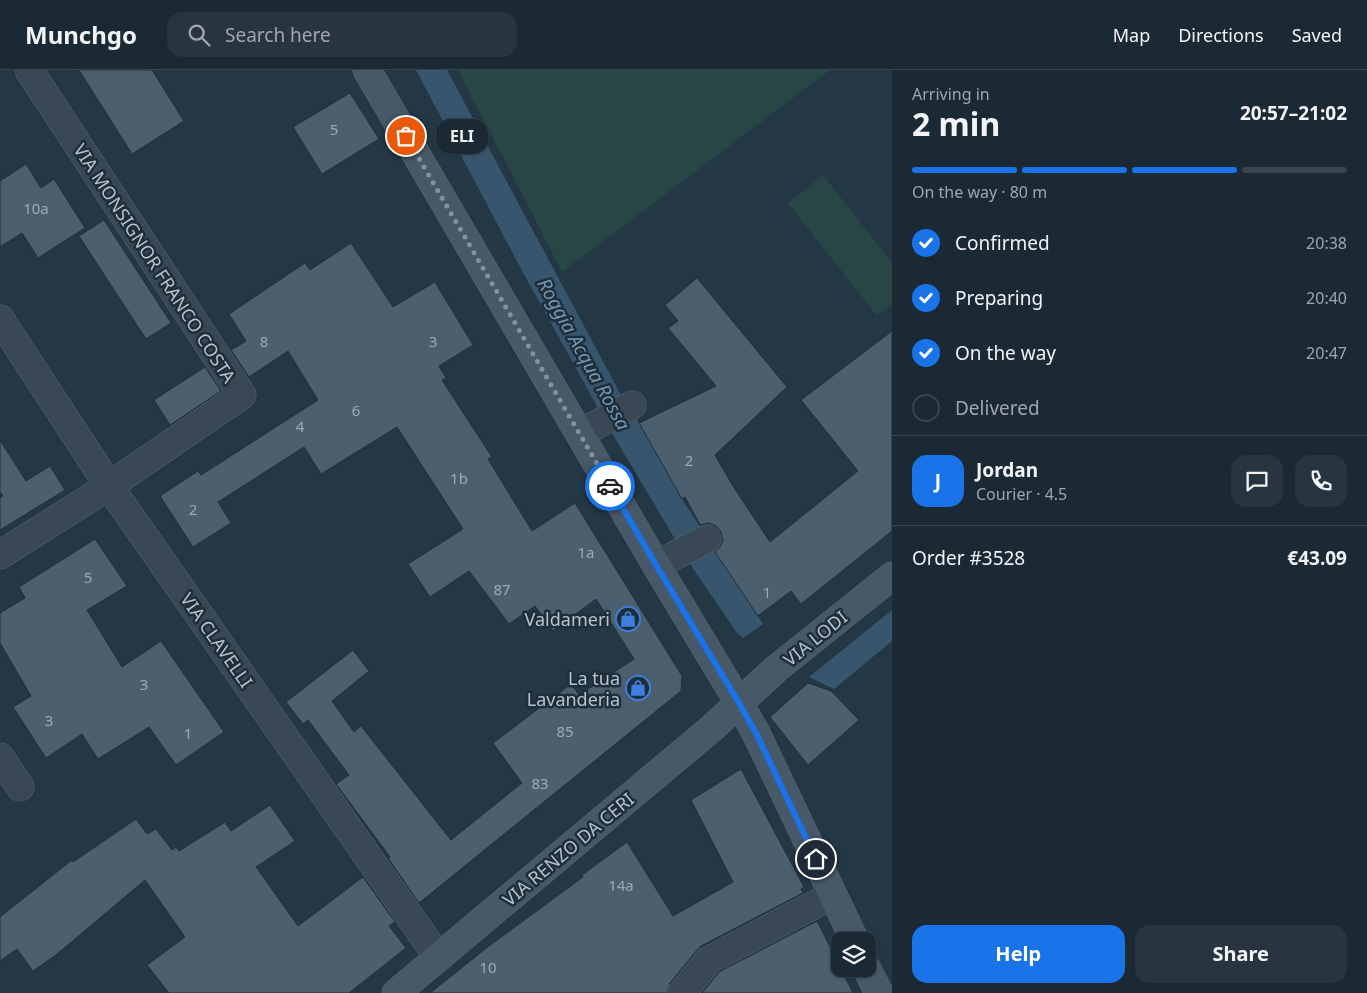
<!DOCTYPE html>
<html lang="en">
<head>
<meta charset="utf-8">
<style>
  body { margin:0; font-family:"Noto Sans",sans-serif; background:#283540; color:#f1f3f6; height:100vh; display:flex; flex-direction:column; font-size:19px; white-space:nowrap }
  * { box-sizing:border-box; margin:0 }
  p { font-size:16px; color:#a0a6ac }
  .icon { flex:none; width:28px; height:28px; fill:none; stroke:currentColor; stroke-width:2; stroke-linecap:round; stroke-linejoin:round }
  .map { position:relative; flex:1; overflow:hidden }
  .details { display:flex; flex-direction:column; background:#1b2934; width:475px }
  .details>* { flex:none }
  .buttons { position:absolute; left:831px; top:862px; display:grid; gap:10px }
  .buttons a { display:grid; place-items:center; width:45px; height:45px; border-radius:10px; background:#1b2934; box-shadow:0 1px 4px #0004,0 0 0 1px #39454f; font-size:25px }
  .pin { position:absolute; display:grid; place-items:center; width:42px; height:42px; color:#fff; margin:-21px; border:2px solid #fff; border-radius:50%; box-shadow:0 1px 5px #0007 }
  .courier { position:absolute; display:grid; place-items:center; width:50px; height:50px; margin:-25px; border:4px solid #1a73e8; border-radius:50%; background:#fff; color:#222; box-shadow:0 1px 6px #0007 }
  .bubble { position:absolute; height:35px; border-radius:15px; background:#1b2934; box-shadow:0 1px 4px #0004,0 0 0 1px #39454f; font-size:16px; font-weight:700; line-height:35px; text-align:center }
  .overview em { font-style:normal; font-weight:700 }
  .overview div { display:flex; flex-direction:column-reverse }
  .overview { display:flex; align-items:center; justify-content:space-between; height:85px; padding:0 20px }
  h1 { font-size:32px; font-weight:700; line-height:38px }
  .bar { display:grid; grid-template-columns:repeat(4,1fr); gap:8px 5px; align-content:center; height:60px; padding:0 20px }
  .bar i { height:6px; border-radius:4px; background:#39454f }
  .bar .selected { background:#1a73e8 }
  .bar p { grid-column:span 4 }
  .line { display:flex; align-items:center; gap:12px; padding:0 20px; border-top:1px solid #39454f }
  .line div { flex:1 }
  .round { display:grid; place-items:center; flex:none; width:52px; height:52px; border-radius:15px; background:#283540 }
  ol { padding:0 20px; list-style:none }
  li { display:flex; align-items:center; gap:15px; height:55px }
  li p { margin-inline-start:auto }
  li .icon { padding:5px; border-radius:50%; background:#1a73e8; color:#fff; stroke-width:4 }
  li:last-child { color:#a0a6ac }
  li i { width:28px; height:28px; border:2px solid #39454f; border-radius:50% }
  .cta { display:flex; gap:10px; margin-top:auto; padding:10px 20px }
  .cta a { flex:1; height:58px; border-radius:15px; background:#1a73e8; color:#fff; font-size:20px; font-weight:700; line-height:58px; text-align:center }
  .cta a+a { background:#283540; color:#f1f3f6 }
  header { display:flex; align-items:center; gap:30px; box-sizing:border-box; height:70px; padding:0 25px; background:#1b2934; border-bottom:1px solid #39454f }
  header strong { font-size:24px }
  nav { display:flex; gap:28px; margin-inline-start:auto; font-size:18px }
  .search { width:350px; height:45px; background:#283540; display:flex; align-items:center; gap:12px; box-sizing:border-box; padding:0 18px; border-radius:15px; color:#a0a6ac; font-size:19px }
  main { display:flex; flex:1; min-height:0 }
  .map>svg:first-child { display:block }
</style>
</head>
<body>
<header>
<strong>Munchgo</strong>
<div class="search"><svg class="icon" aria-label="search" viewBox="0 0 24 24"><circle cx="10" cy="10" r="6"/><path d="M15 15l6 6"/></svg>Search here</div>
<nav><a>Map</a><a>Directions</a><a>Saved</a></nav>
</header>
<main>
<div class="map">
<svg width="892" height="923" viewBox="0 0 892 923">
  <rect width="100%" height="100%" fill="#243745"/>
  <path fill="#274645" d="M 458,0 L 830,0 L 562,202 Z
    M 823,105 L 892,193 L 892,234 L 877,246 L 788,133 Z"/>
  <path fill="#37566e" d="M 416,0 L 447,0 L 621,325 L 639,353 L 682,429 L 763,554 L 743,568 L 737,563 L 688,491 L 609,358 L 520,197 Z
    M 892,540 L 892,571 L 834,619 L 809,607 Z"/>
  <path fill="#4b5f6e" stroke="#20303c" d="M 79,0 L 152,0 L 184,51 L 132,84 Z
    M 350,23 L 379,69 L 322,104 L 293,57 Z
    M 26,94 L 41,118 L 54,109 L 85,158 L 38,188 L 22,163 L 0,177 L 0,111 Z
    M 104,150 L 171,253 L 146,269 L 79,166 Z
    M 351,173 L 393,237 L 435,212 L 473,275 L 439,296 L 446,308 L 442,310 L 492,387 L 488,389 L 532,461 L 575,433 L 682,606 L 681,621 L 419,833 L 388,788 L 390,787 L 336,714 L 349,705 L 308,650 L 303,654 L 286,632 L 353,580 L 369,601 L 332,631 L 354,662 L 361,656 L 451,770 L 522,713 L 493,673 L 571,614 L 579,625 L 634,589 L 596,529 L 553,561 L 535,536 L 509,554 L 469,501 L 430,527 L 408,494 L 463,459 L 397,357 L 321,404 L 304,377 L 218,432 L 231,453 L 193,477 L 160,426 L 198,401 L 201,405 L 318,330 L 288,281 L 249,307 L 231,280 L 246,271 L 229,244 L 305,193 L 310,200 Z
    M 697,208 L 787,317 L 715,385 L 733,416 L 770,472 L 858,401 L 801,330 L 892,261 L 892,461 L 801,534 L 791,521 L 758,546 L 715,482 L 720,477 L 723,470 L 721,462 L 716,456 L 708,453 L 700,455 L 685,427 L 682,429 L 639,353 L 716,316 L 668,258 L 678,251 L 665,235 Z
    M 205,297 L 221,321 L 170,355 L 154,330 Z
    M 0,370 L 26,411 L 50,396 L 65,420 L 0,460 L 0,428 L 3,426 L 0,422 Z
    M 95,469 L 127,516 L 87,540 L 122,597 L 161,571 L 224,662 L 176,695 L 149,657 L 98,689 L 82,664 L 46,688 L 13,637 L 31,626 L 0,573 L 0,543 L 25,528 L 19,517 Z
    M 808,613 L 831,621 L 859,650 L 808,695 L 770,647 Z
    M 741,699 L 804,817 L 801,819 L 803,823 L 701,876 L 697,880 L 670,913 L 667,923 L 430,923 L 489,876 L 583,807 L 582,805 L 627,772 L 673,846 L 733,812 L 691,730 Z
    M 270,735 L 295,771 L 256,797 L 298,856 L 363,807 L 395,852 L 389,856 L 406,878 L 349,923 L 169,923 L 147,895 L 185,867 L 145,810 L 56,885 L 33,901 L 17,879 L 0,891 L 0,847 L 72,790 L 73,792 L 136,749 L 147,764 L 156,759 L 172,780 L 176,777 L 179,781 L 225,752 L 231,761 Z
    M 817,851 L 840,896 L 840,899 L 841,899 L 853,923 L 702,923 L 719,902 Z"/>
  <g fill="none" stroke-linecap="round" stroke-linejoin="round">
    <defs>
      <path id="street" d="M 0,249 L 109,416 L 429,874 L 440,887
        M 580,364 L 632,335
        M 0,485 L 109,416 L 242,325 L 29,0
        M 656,495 L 707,469
        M 0,687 L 20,717
        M 682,923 L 709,890 L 833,825"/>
      <path id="secondary" d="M 367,0 L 656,495 L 739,633 L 756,663 L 855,871
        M 867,899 L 879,923
        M 396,923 L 712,658 L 776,599 L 892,506"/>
    </defs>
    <use href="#street" stroke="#586672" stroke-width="29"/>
    <use href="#secondary" stroke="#586672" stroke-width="29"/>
    <use href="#street" stroke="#394854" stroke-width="28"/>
    <use href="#secondary" stroke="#475868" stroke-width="28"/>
  </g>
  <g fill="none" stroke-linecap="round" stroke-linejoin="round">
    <path stroke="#84929e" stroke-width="5" stroke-dasharray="0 9" d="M 406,66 L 610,416"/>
    <path stroke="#1a73e8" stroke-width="6" d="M 610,416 L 656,495 L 739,633 L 756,663 L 816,789"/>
  </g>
  <defs>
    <symbol id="shop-ring" viewBox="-11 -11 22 22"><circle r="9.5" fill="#1e2e3a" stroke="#3f7fe0" stroke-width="1.5"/><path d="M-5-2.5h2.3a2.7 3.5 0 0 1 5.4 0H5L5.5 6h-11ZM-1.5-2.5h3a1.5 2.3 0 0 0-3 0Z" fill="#3f7fe0"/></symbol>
  </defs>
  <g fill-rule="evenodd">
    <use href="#shop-ring" x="614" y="535" width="28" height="28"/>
    <use href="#shop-ring" x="624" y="604" width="28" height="28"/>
  </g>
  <g text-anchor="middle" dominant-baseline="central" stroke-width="5" stroke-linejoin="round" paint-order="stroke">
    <g font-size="15" fill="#9caab6">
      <text x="334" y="59">5</text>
      <text x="36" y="138">10a</text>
      <text x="264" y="271">8</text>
      <text x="433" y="271">3</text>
      <text x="356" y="340">6</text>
      <text x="300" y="356">4</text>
      <text x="689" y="390">2</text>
      <text x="459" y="408">1b</text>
      <text x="193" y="439">2</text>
      <text x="586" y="482">1a</text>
      <text x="88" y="507">5</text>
      <text x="502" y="519">87</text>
      <text x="767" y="522">1</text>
      <text x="144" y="614">3</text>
      <text x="49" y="650">3</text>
      <text x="565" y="661">85</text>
      <text x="188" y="663">1</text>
      <text x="540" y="713">83</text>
      <text x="621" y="815">14a</text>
      <text x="488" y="897">10</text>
    </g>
    <g font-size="18" fill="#b7c3ce" stroke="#1e2e3a">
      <text transform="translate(155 193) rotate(57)">VIA MONSIGNOR FRANCO COSTA</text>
      <text transform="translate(815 568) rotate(-39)">VIA LODI</text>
      <text transform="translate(217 570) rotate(55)">VIA CLAVELLI</text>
      <text transform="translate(568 779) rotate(-40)">VIA RENZO DA CERI</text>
    </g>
    <g font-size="18" fill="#b7c3ce" stroke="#1e2e3a" text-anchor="end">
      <text x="610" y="549">Valdameri</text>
      <text x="620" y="608">La tua<tspan x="620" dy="21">Lavanderia</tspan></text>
    </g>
    <g font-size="19" font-style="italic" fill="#7498b4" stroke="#1e2e3a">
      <text transform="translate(584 284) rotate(61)">Roggia Acqua Rossa</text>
    </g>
  </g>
</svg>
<div class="buttons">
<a><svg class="icon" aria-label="layers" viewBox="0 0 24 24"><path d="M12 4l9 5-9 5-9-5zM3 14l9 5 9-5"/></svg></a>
</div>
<div class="pin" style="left:406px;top:66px;background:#ea580c"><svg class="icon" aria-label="bag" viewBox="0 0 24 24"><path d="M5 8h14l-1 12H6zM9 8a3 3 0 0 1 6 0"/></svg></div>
<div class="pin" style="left:816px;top:789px;background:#1f2937"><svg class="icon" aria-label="home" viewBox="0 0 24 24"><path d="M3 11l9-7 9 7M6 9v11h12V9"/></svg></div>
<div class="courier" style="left:610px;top:416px"><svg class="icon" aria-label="car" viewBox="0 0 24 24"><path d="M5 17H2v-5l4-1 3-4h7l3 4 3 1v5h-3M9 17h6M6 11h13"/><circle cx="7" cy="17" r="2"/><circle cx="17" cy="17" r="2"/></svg></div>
<div class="bubble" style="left:436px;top:49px;width:52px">ELI</div>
</div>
<section class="details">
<div class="overview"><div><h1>2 min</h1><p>Arriving in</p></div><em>20:57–21:02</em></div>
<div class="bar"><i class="selected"></i><i class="selected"></i><i class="selected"></i><i></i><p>On the way · 80 m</p></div>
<ol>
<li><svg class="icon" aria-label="check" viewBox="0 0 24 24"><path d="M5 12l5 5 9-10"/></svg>Confirmed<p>20:38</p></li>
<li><svg class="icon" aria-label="check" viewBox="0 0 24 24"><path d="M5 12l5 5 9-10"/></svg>Preparing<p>20:40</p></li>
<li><svg class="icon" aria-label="check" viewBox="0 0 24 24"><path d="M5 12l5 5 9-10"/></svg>On the way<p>20:47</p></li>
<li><i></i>Delivered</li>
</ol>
<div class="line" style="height:90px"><b class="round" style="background:#1a73e8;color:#fff">J</b><div><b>Jordan</b><p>Courier · 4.5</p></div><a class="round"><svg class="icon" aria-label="chat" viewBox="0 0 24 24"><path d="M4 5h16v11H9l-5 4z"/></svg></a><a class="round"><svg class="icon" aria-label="phone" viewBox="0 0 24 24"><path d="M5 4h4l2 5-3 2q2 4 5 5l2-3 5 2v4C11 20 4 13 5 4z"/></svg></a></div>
<div class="line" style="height:65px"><div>Order #3528</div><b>€43.09</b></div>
<div class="cta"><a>Help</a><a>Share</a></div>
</section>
</main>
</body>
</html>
